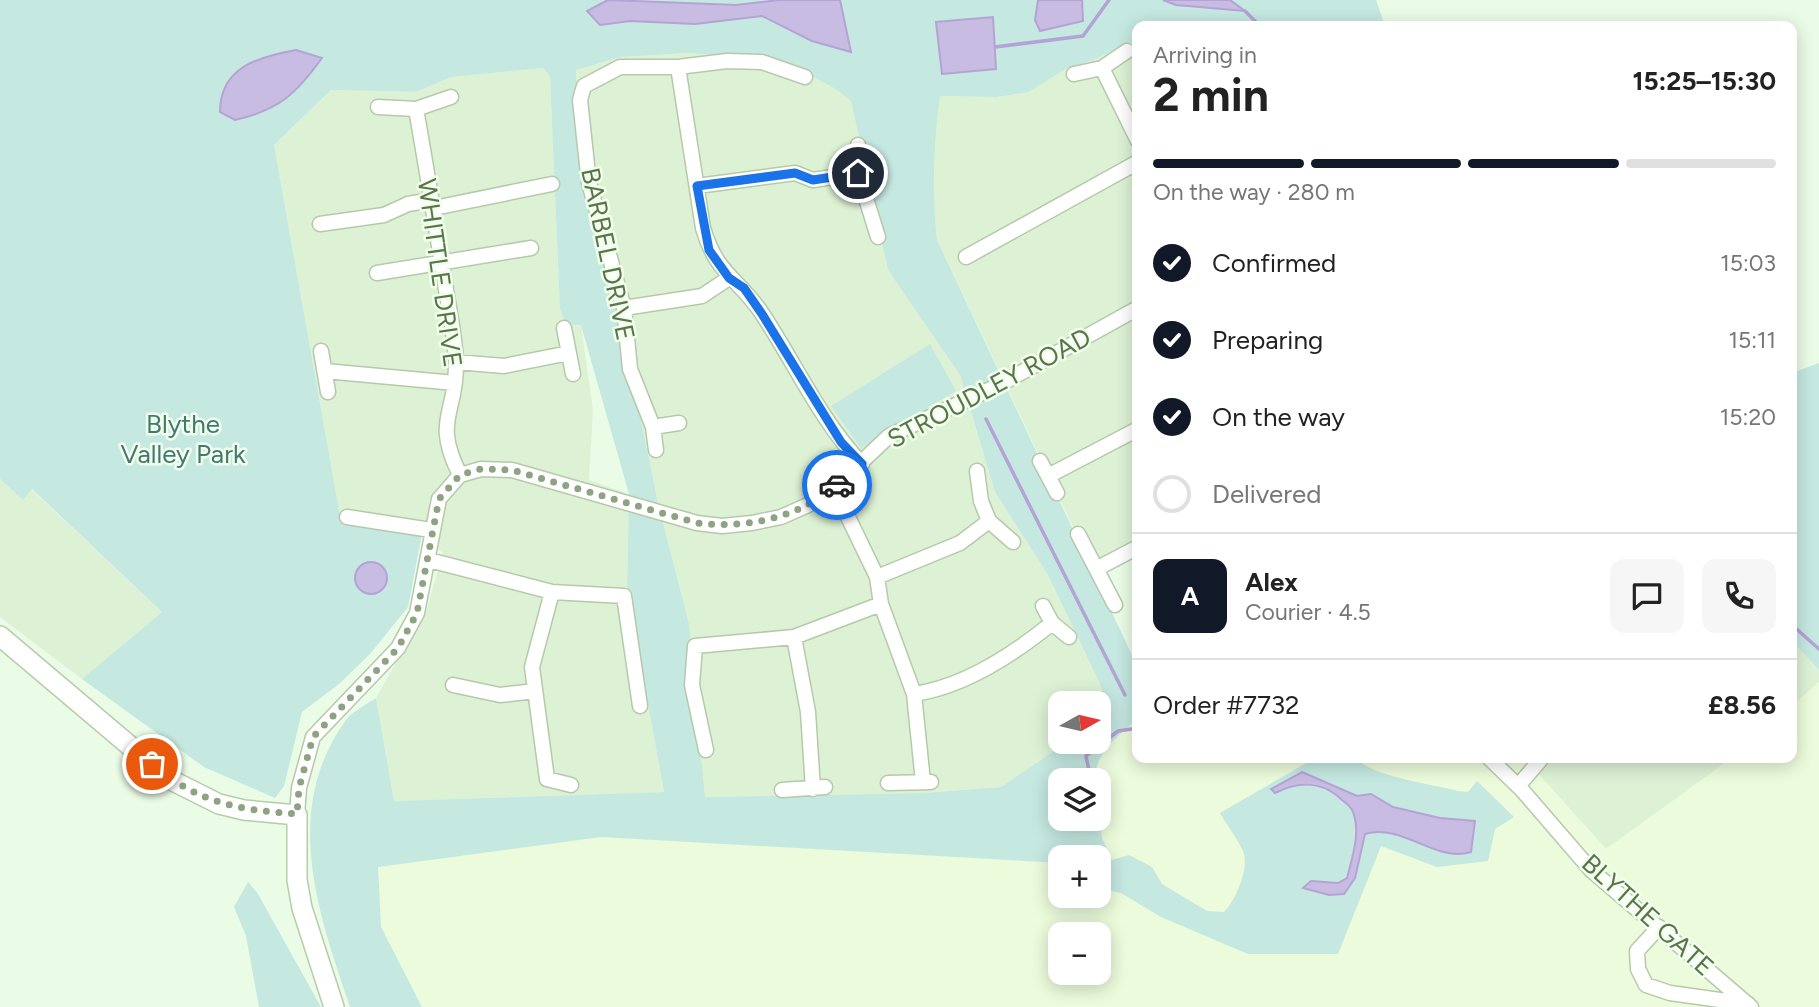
<!DOCTYPE html>
<html lang="en">
<head>
<meta charset="utf-8">
<style>
  body { margin:0; font-family:Figtree,sans-serif; background:#f6f6f6; color:#222; height:100vh; display:flex; flex-direction:column; font-size:26px; white-space:nowrap }
  * { box-sizing:border-box; margin:0 }
  p { font-size:23px; color:#767676 }
  .icon { flex:none; width:38px; height:38px; fill:none; stroke:currentColor; stroke-width:2; stroke-linecap:round; stroke-linejoin:round }
  .map { position:relative; flex:1; overflow:hidden }
  .sheet { position:absolute; left:1132px; top:21px; width:665px; height:742px; display:flex; flex-direction:column; background:#fff; border-radius:14px; box-shadow:0 4px 18px #0003 }
  .sheet>* { flex:none }
  .needle { width:46px; rotate:82deg }
  .tools { position:absolute; left:1048px; top:691px; display:grid; gap:14px }
  .tools a { display:grid; place-items:center; width:63px; height:63px; border-radius:14px; background:#fff; box-shadow:0 4px 18px #0003; font-size:35px }
  .pin { position:absolute; display:grid; place-items:center; width:60px; height:60px; color:#fff; margin:-30px; border:4px solid #fff; border-radius:50%; box-shadow:0 2px 7px #0007 }
  .courier { position:absolute; display:grid; place-items:center; width:70px; height:70px; margin:-35px; border:5px solid #1a73e8; border-radius:50%; background:#fff; color:#222; box-shadow:0 2px 9px #0007 }
  .head em { font-style:normal; font-weight:700 }
  .head div { display:flex; flex-direction:column-reverse }
  .head { display:flex; align-items:center; justify-content:space-between; height:119px; padding:0 21px }
  h1 { font-size:46px; font-weight:700; line-height:52px }
  .bar { display:grid; grid-template-columns:repeat(4,1fr); gap:10px 7px; align-content:center; height:84px; padding:0 21px }
  .bar i { height:9px; border-radius:5px; background:#e0e0e0 }
  .bar .selected { background:#111827 }
  .bar p { grid-column:span 4 }
  .line { display:flex; align-items:center; gap:18px; padding:0 21px; border-top:2px solid #e0e0e0 }
  .line div { flex:1 }
  .round { display:grid; place-items:center; flex:none; width:74px; height:74px; border-radius:14px; background:#f6f6f6 }
  ol { padding:0 21px; list-style:none }
  li { display:flex; align-items:center; gap:21px; height:77px }
  li p { margin-inline-start:auto }
  li .icon { padding:7px; border-radius:50%; background:#111827; color:#fff; stroke-width:4 }
  li:last-child { color:#767676 }
  li i { width:38px; height:38px; border:4px solid #e0e0e0; border-radius:50% }
  .map>svg:first-child { display:block }
</style>
</head>
<body>
<div class="map">
<svg width="1819" height="1007" viewBox="0 0 1819 1007">
  <rect width="100%" height="100%" fill="#eafbe6"/>
  <path fill="#ddf2d5" d="M 1137,40 L 1137,541 L 1092,567 L 937,240 L 932,193 L 934,138 L 940,96 L 996,97 L 1029,92 L 1067,68 L 1091,61 Z
    M 688,53 L 727,56 L 785,69 L 833,84 L 851,100 L 888,270 L 960,375 L 995,492 L 1048,575 L 1104,690 L 1077,703 L 1060,704 L 1060,742 L 1067,742 L 1001,787 L 923,793 L 705,797 L 689,624 L 658,503 L 577,108 L 576,70 L 621,57 Z
    M 543,68 L 550,77 L 560,309 L 566,325 L 581,325 L 593,410 L 589,480 L 629,494 L 627,589 L 664,792 L 394,801 L 376,698 L 427,608 L 443,553 L 422,534 L 341,521 L 274,145 L 331,90 L 416,92 L 451,77 Z
    M 0,479 L 23,500 L 31,489 L 162,612 L 82,679 L 0,617 Z
    M 1792,641 L 1819,670 L 1819,682 L 1792,706 Z
    M 1548,758 L 1732,758 L 1606,849 L 1535,770 Z"/>
  <path fill="#ebfbdb" fill-rule="evenodd" d="M 1819,682 L 1819,1007 L 422,1007 L 381,927 L 377,867 L 601,837 L 1060,863 L 1060,896 L 1099,896 L 1102,838 L 1099,780 L 1095,780 L 1094,772 L 1116,736 L 1137,720 L 1138,758 L 1524,758 L 1606,849 L 1732,758 L 1792,758 L 1792,706 ZM 1060,934 L 1099,934 L 1099,973 L 1060,973 Z"/>
  <path fill="#c5e8e1" fill-rule="evenodd" d="M 0,0 L 1376,0 L 1385,26 L 1138,26 L 1137,40 L 1091,61 L 1067,68 L 1029,92 L 996,97 L 940,96 C 933,145 932,191 937,240 L 1137,666 L 1137,720 C 1120,733 1093,756 1095,780 L 1060,780 L 1060,819 L 1099,819 L 1099,813 L 1102,838 L 1112,860 L 1129,855 L 1152,867 L 1162,884 L 1207,911 L 1224,912 C 1236,900 1250,867 1243,851 C 1237,838 1227,825 1220,813 L 1315,758 L 1356,758 C 1372,777 1433,784 1458,791 L 1468,792 L 1477,781 L 1514,817 L 1495,829 L 1488,861 L 1437,867 L 1381,846 L 1338,954 L 1248,954 L 1161,917 L 1121,893 L 1099,888 L 1099,858 L 1060,858 L 1060,863 L 601,837 L 378,867 L 381,927 L 422,1007 L 350,1007 C 318,913 281,810 346,720 C 353,711 367,704 376,698 L 394,801 L 664,792 L 627,589 L 629,494 L 581,325 L 566,325 L 560,309 L 550,77 L 543,68 L 451,77 L 416,92 L 331,90 L 274,145 L 341,521 L 422,534 L 408,607 L 370,654 L 339,684 L 302,712 L 284,786 L 275,798 L 204,767 L 82,679 L 162,612 L 32,489 L 23,500 L 0,479 ZM 688,53 C 741,57 811,64 851,101 L 888,270 L 960,375 L 995,492 L 1048,575 L 1103,690 L 1077,703 L 1099,704 L 1099,742 L 1067,742 L 1001,787 L 923,793 L 705,797 L 689,624 L 658,503 L 577,108 L 576,70 L 621,57 Z
    M 930,344 L 956,391 L 861,448 L 831,406 Z
    M 1819,363 L 1819,670 L 1792,641 L 1792,373 Z
    M 248,882 L 258,894 L 321,1007 L 259,1007 L 246,936 L 234,907 Z"/>
  <path fill="#c9bce3" stroke="#b4a3d5" stroke-width="2" d="M 608,0 L 736,5 L 779,0 L 840,0 L 851,52 L 812,41 L 762,16 L 695,24 L 630,21 L 600,25 L 587,11 Z
    M 1038,0 L 1082,0 L 1083,21 L 1040,31 L 1035,20 Z
    M 1163,0 L 1230,0 L 1245,11 L 1176,5 Z
    M 993,17 L 996,69 L 942,74 L 936,22 Z
    M 296,50 L 322,58 C 296,94 279,110 235,120 L 220,112 C 220,67 258,57 296,50 Z
    M355 578a16 16 0 1 1 32 0a16 16 0 1 1-32 0Z
    M 1302,772 L 1357,796 L 1371,794 L 1393,807 L 1440,818 L 1475,821 L 1471,852 C 1435,863 1403,823 1365,834 L 1355,878 L 1344,894 L 1329,895 L 1303,888 L 1311,881 L 1338,883 L 1347,878 C 1352,858 1361,833 1353,812 C 1352,808 1346,803 1342,800 C 1323,781 1299,781 1275,793 L 1271,789 Z"/>
  <g fill="none" stroke-linecap="round" stroke-linejoin="round">
    <path stroke="#b4a3d5" stroke-width="3.5" d="M 1245,11 L 1260,26
      M 995,47 L 1083,36 L 1109,0
      M 986,419 L 1125,695
      M 1792,625 L 1819,649
      M 1091,780 L 1086,756 L 1118,731 L 1138,728
      M 1055,824 L 1078,828 L 1088,819"/>
    <defs>
      <path id="street" d="M 1127,51 L 1102,68 L 1138,141
        M 678,67 L 703,228 C 717,276 739,278 763,315 C 796,365 820,420 862,464
        M 1074,74 L 1102,68
        M 378,107 L 416,109 L 451,97
        M 416,109 C 426,165 435,221 444,277 C 448,305 455,334 456,362 C 457,415 432,419 460,475
        M 858,145 L 858,173 L 878,237
        M 697,186 L 795,173 L 813,180 L 858,173
        M 434,208 L 552,184
        M 320,224 L 384,215 L 408,204 L 432,200
        M 966,257 L 1138,162
        M 377,273 L 531,248
        M 624,308 L 702,296 L 729,278
        M 564,328 L 573,374
        M 321,351 L 328,392
        M 456,362 L 504,366 L 569,353
        M 325,371 L 455,383
        M 653,427 L 679,423
        M 656,450 L 653,427 L 630,369 L 624,308 L 589,183 L 580,100 L 584,86 L 620,67 L 678,67 L 727,61 L 762,62 L 805,77
        M 1040,461 L 1048,476
        M 977,471 L 981,501 L 989,521 L 1013,542
        M 834,488 L 877,577 L 881,604 L 914,694 L 923,782
        M 1057,493 L 1048,476 L 1138,429
        M 347,517 L 431,530
        M 1078,534 L 1115,605
        M 429,560 L 552,592 L 624,596 L 640,706
        M 1098,568 L 1138,547
        M 877,577 L 960,543 L 989,521
        M 552,592 L 532,667 L 547,779 L 571,785
        M 1043,606 L 1052,623 L 1069,637
        M 794,637 L 808,712 L 813,789
        M 453,685 L 500,695 L 535,691
        M 914,694 C 963,687 1014,654 1052,623
        M 706,750 L 692,685 L 695,646 L 794,637 L 881,604
        M 1489,758 L 1522,790 L 1591,870 L 1751,1007
        M 888,783 L 931,782
        M 1518,786 L 1542,758
        M 782,790 L 825,787
        M 297,815 L 299,788 L 313,737 L 398,648 L 417,613 L 439,499 L 460,475 L 481,469 L 512,470 L 697,523 L 722,526 L 752,523 L 781,517 L 808,505 L 834,488 L 889,436 L 997,386 L 1138,308
        M 1659,927 L 1637,951 L 1638,969 L 1646,985 L 1670,993 L 1748,1004"/>
      <path id="secondary" d="M 0,636 L 169,779 L 219,804 L 244,810 L 297,815 L 297,880 L 302,908 L 334,1007"/>
    </defs>
    <use href="#street" stroke="#b6c9aa" stroke-width="17"/>
    <use href="#secondary" stroke="#b5cda8" stroke-width="22"/>
    <use href="#street" stroke="#fff" stroke-width="14"/>
    <use href="#secondary" stroke="#fff" stroke-width="19"/>
  </g>
  <g fill="none" stroke-linecap="round" stroke-linejoin="round">
    <path stroke="#8ea382" stroke-width="7" stroke-dasharray="0 12.6" d="M 152,764 C 198,803 238,810 297,814 L 299,788 L 313,737 L 398,648 L 417,613 L 439,499 L 460,475 L 481,469 L 512,470 L 697,523 C 747,529 798,518 837,485"/>
    <path stroke="#1a73e8" stroke-width="9" d="M 837,485 L 862,464 L 841,442 L 762,314 L 744,288 L 729,278 L 709,250 L 697,186 L 795,173 L 813,180 L 858,173"/>
  </g>
  <g text-anchor="middle" dominant-baseline="central" stroke-width="5" stroke-linejoin="round" paint-order="stroke">
    <g font-size="26" fill="#5d734c" stroke="#f0feec">
      <text transform="translate(608 254) rotate(78)">BARBEL DRIVE</text>
      <text transform="translate(440 273) rotate(82)">WHITTLE DRIVE</text>
      <text transform="translate(989 388) rotate(-28)">STROUDLEY ROAD</text>
      <text transform="translate(1648 915) rotate(42)">BLYTHE GATE</text>
    </g>
    <g font-size="26" fill="#457873" stroke="#f0feec">
      <text x="183" y="424">Blythe<tspan x="183" dy="30">Valley Park</tspan></text>
    </g>
  </g>
</svg>
<div class="tools">
<a><svg class="needle" viewBox="-14 -14 28 28"><path d="M0-13l5 13h-10z" fill="#e53935"/><path d="M0 13l5-13h-10z" fill="#767676"/></svg></a>
<a><svg class="icon" aria-label="layers" viewBox="0 0 24 24"><path d="M12 4l9 5-9 5-9-5zM3 14l9 5 9-5"/></svg></a>
<a>+</a>
<a>−</a>
</div>
<div class="pin" style="left:152px;top:764px;background:#ea580c"><svg class="icon" aria-label="bag" viewBox="0 0 24 24"><path d="M5 8h14l-1 12H6zM9 8a3 3 0 0 1 6 0"/></svg></div>
<div class="pin" style="left:858px;top:173px;background:#1f2937"><svg class="icon" aria-label="home" viewBox="0 0 24 24"><path d="M3 11l9-7 9 7M6 9v11h12V9"/></svg></div>
<div class="courier" style="left:837px;top:485px"><svg class="icon" aria-label="car" viewBox="0 0 24 24"><path d="M5 17H2v-5l4-1 3-4h7l3 4 3 1v5h-3M9 17h6M6 11h13"/><circle cx="7" cy="17" r="2"/><circle cx="17" cy="17" r="2"/></svg></div>
<section class="sheet">
<div class="head"><div><h1>2 min</h1><p>Arriving in</p></div><em>15:25–15:30</em></div>
<div class="bar"><i class="selected"></i><i class="selected"></i><i class="selected"></i><i></i><p>On the way · 280 m</p></div>
<ol>
<li><svg class="icon" aria-label="check" viewBox="0 0 24 24"><path d="M5 12l5 5 9-10"/></svg>Confirmed<p>15:03</p></li>
<li><svg class="icon" aria-label="check" viewBox="0 0 24 24"><path d="M5 12l5 5 9-10"/></svg>Preparing<p>15:11</p></li>
<li><svg class="icon" aria-label="check" viewBox="0 0 24 24"><path d="M5 12l5 5 9-10"/></svg>On the way<p>15:20</p></li>
<li><i></i>Delivered</li>
</ol>
<div class="line" style="height:126px"><b class="round" style="background:#111827;color:#fff">A</b><div><b>Alex</b><p>Courier · 4.5</p></div><a class="round"><svg class="icon" aria-label="chat" viewBox="0 0 24 24"><path d="M4 5h16v11H9l-5 4z"/></svg></a><a class="round"><svg class="icon" aria-label="phone" viewBox="0 0 24 24"><path d="M5 4h4l2 5-3 2q2 4 5 5l2-3 5 2v4C11 20 4 13 5 4z"/></svg></a></div>
<div class="line" style="height:91px"><div>Order #7732</div><b>£8.56</b></div>
</section>
</div>
</body>
</html>
